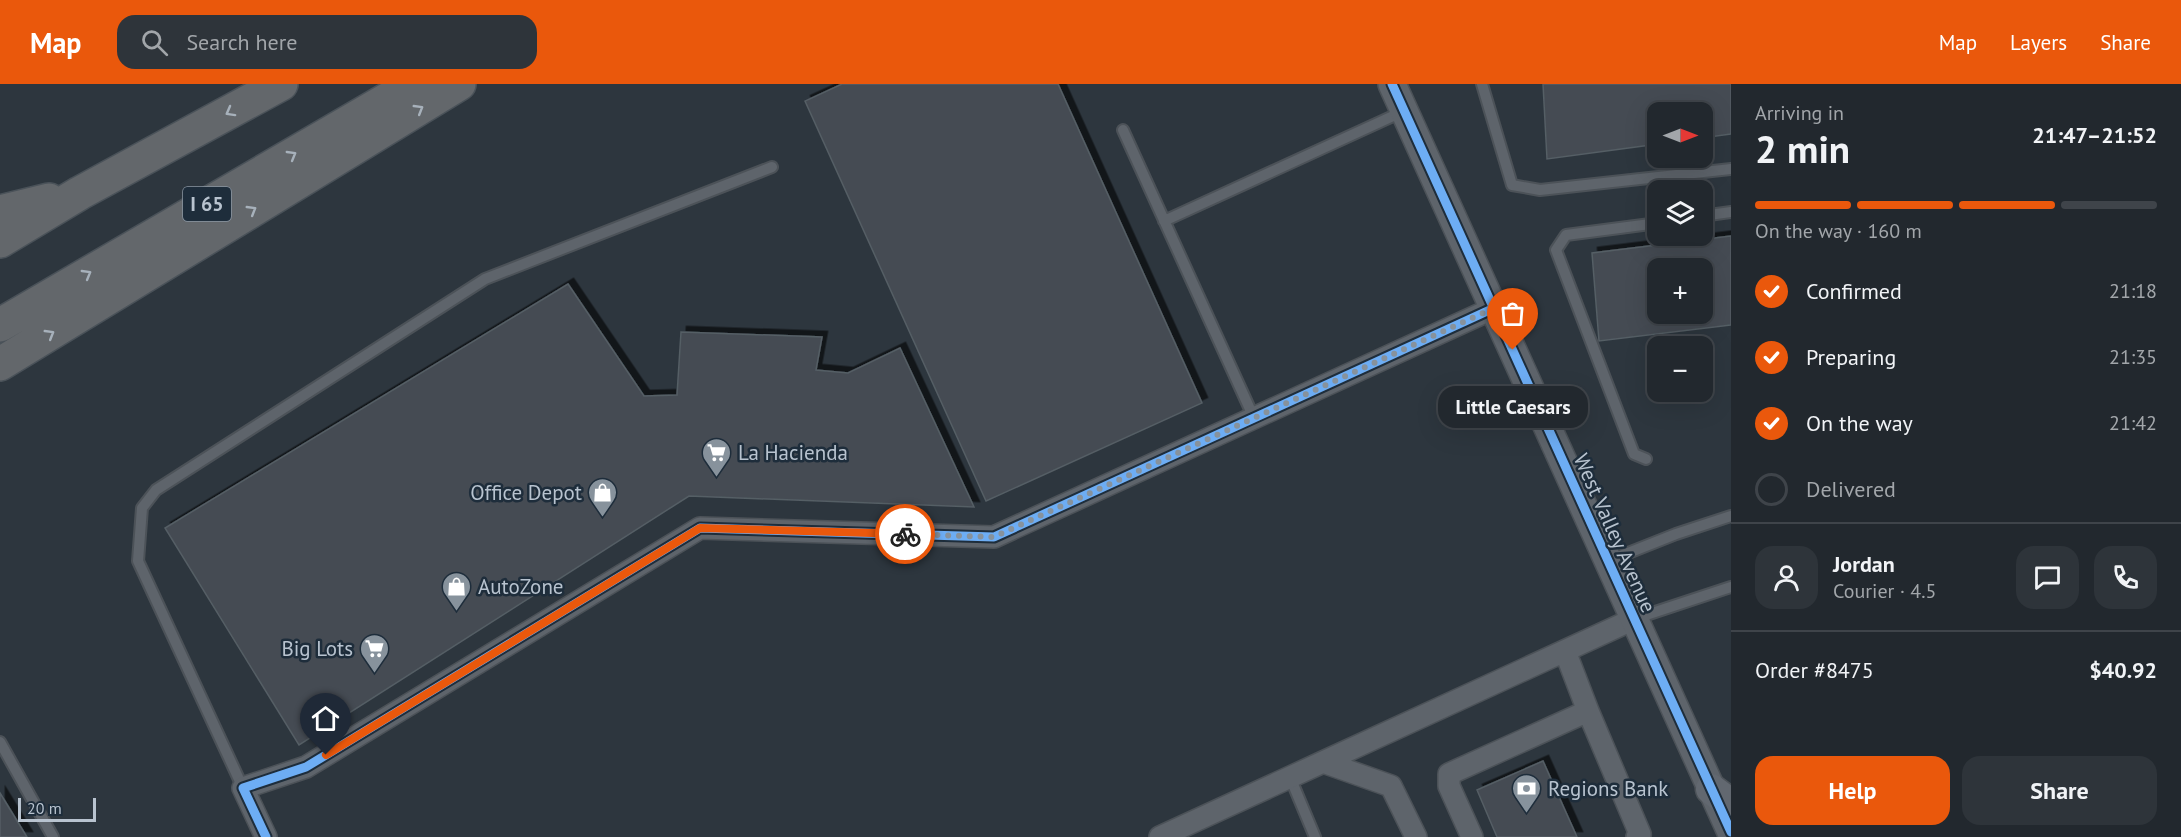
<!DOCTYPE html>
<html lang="en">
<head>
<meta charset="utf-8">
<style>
  body { margin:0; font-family:"PT Sans",sans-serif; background:#2e343a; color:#f1f3f6; height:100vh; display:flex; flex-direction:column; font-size:22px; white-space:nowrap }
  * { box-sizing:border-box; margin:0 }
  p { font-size:20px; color:#a2a6aa }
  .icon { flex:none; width:33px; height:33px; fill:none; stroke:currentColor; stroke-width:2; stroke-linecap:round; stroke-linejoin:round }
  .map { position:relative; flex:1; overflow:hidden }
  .panel { display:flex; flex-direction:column; background:#22282e; width:450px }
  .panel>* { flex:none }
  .needle { width:39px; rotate:90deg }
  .tools { position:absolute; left:1647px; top:18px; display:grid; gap:12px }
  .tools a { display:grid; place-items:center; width:66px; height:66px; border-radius:12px; background:#22282e; box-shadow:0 6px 24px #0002,0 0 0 2px #3f444a; font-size:30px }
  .scale { position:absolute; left:18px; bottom:15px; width:78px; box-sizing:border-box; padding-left:6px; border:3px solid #b8c3cf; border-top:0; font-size:16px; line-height:21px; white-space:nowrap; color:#b8c3cf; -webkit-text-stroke:4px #1e2d3b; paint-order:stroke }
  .pin { position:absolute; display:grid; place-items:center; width:51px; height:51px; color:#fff; margin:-62px -26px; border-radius:50% 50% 50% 0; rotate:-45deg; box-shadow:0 0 6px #0007 }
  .pin .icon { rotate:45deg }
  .courier { position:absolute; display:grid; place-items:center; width:60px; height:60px; margin:-30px; border:4px solid #ea580c; border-radius:50%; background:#fff; color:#222; box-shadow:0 2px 8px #0007 }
  .bubble { position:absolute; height:42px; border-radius:18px; background:#22282e; box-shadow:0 6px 24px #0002,0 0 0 2px #3f444a; font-size:20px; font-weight:600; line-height:42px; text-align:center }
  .headline em { font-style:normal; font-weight:600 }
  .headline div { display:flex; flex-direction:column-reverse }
  .headline { display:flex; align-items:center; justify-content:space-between; height:102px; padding:0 24px }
  h1 { font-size:39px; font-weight:600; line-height:45px }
  .bar { display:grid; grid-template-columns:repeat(4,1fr); gap:9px 6px; align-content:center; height:72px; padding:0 24px }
  .bar i { height:8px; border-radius:4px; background:#3f444a }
  .bar .active { background:#ea580c }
  .bar p { grid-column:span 4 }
  .line { display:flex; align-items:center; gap:15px; padding:0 24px; border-top:2px solid #3f444a }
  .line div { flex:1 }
  .round { display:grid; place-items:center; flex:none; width:63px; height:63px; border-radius:18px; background:#2e343a }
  ol { padding:0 24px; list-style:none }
  li { display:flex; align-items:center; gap:18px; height:66px }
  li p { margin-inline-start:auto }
  li .icon { padding:6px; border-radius:50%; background:#ea580c; color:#fff; stroke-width:4 }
  li:last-child { color:#a2a6aa }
  li i { width:33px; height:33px; border:3px solid #3f444a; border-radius:50% }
  .action { display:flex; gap:12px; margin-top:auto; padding:12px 24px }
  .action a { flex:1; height:69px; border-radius:18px; background:#ea580c; color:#fff; font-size:24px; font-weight:600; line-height:69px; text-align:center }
  .action a+a { background:#2e343a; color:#f1f3f6 }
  header { display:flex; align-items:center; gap:36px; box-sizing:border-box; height:84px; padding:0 30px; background:#ea580c; color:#fff }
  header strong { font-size:28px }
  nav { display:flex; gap:33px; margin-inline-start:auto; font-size:21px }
  .search { width:420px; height:54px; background:#2e343a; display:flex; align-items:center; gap:15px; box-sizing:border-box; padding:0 21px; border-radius:18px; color:#a2a6aa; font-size:22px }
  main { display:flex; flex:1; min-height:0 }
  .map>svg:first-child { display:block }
</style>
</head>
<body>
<header>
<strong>Map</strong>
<div class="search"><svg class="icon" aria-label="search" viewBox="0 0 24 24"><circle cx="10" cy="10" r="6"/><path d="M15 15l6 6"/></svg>Search here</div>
<nav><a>Map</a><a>Layers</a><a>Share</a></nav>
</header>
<main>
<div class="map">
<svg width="1731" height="753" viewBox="0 0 1731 753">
  <defs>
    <filter id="shadow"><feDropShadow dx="5.5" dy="-5.5" stdDeviation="0" flood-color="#0009"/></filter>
  </defs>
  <rect width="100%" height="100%" fill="#2d363e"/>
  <path fill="#454c53" stroke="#555e65" stroke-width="1.5" fill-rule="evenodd" filter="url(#shadow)" d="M 842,0 L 1058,0 L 1202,319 L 986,417 L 805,17 Z
    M 1543,0 L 1731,0 L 1731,50 L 1702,54 L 1702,28 L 1658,28 L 1658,60 L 1547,75 Z
    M 1731,152 L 1731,241 L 1599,257 L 1592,169 ZM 1658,184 L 1702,184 L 1702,230 L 1658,230 Z
    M 568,200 L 644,312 L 677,311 L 681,248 L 822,253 L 816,286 L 848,289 L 900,264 L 974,423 L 689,412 L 299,661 L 165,444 Z
    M 1543,677 L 1577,753 L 1497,753 L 1477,706 Z
    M 0,709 L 27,753 L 0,753 Z"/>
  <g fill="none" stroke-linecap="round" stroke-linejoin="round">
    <defs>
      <path id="service" d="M 1482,0 L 1512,101 L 1540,106 L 1731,85
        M 1123,46 L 1254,334
        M 1702,132 L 1731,128
        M 1164,137 L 1404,27
        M 1646,375 L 1634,370 L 1556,166 L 1566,151 L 1658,139
        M 1608,477 L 1676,450 L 1731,432
        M 1634,535 L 1731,503
        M 0,658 L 53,753
        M 1290,693 L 1315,753
        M 243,704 L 138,477 L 142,424 L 156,406 L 485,195 L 772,83"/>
      <path id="minor" d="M 1588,627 L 1640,750 L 1637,753
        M 1323,678 L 1634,535
        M 266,753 L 243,704 L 306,683 L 700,444 L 994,453 L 1494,224
        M 1160,753 L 1323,678 L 1391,702 L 1416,753
        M 1472,753 L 1449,702 L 1449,690 L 1588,627 L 1565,567"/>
      <path id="tertiary" d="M 1392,0 L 1731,748"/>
      <path id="secondary" d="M 1711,705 L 1731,720"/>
      <path id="motorway" d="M 0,128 L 49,116
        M 0,157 L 80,109 L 281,0
        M 0,241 L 414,0
        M 0,280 L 459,0"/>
    </defs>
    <use href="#service" stroke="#4c5258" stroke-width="14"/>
    <use href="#minor" stroke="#4c5258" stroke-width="24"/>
    <use href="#tertiary" stroke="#4c5258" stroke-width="30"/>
    <use href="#secondary" stroke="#4c5258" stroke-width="33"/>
    <use href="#motorway" stroke="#4a5259" stroke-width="36"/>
    <use href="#service" stroke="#5e646b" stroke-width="10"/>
    <use href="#minor" stroke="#5e646b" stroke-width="21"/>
    <use href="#tertiary" stroke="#5e646b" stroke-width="27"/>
    <use href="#secondary" stroke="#626870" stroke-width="30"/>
    <use href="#motorway" stroke="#63676b" stroke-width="33"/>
    <defs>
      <path id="cycleway" d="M 1392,0 L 1731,748
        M 266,753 L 243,704 L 306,683 L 700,444 L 994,453 L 1494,224"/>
    </defs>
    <use href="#cycleway" stroke="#1e2d3b" stroke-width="13"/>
    <use href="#cycleway" stroke="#6dadf4" stroke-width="9"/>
  </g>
  <defs><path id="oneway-chevron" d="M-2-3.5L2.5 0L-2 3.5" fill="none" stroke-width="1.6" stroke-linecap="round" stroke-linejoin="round" transform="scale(1.5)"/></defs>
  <g stroke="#a7b1bb">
    <use href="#oneway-chevron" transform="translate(419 25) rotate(-31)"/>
    <use href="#oneway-chevron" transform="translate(230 28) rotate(151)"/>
    <use href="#oneway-chevron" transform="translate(292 71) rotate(-30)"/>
    <use href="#oneway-chevron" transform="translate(252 126) rotate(-31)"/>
    <use href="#oneway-chevron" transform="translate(87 190) rotate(-30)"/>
    <use href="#oneway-chevron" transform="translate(50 250) rotate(-31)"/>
  </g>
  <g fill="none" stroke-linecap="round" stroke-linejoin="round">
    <path stroke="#87929c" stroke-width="6" stroke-dasharray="0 10.8" d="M 905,450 L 994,453 L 1494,224 L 1513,266"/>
    <path stroke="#ea580c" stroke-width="8" d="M 326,671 L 700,444 L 905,450"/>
  </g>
  <defs>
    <symbol id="supermarket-pin" viewBox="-11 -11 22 30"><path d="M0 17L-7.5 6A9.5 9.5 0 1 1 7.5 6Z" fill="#87929c" stroke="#1e2d3b"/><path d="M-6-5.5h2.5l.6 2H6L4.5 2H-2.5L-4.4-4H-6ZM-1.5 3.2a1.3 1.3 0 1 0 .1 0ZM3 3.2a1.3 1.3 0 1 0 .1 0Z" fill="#fff"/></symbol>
    <symbol id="shop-pin" viewBox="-11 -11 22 30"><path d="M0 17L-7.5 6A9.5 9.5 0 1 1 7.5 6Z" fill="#87929c" stroke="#1e2d3b"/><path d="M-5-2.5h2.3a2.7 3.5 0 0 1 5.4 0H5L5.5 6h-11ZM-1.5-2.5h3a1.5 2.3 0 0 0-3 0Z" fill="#fff"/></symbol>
    <symbol id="bank-pin" viewBox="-11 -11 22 30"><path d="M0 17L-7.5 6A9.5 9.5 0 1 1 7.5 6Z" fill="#87929c" stroke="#1e2d3b"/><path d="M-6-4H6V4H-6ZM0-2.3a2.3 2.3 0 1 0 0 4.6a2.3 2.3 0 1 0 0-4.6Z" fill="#fff"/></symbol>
  </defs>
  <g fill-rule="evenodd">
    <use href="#supermarket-pin" x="700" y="352" width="33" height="45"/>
    <use href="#shop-pin" x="586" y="392" width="33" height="45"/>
    <use href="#shop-pin" x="440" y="486" width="33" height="45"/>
    <use href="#supermarket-pin" x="358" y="548" width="33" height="45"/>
    <use href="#bank-pin" x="1510" y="688" width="33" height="45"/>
  </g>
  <g text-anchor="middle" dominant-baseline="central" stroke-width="5" stroke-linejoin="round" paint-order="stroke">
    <rect fill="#1e2d3b" stroke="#8a96a3" stroke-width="1.5" x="183" y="103" width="48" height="34" rx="4.5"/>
    <g font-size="20" font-weight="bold" fill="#b8c3cf">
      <text x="207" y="120">I 65</text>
    </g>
    <g font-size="21" fill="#b8c3cf" stroke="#1e2d3b" text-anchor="start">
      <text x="738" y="368">La Hacienda</text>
      <text x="582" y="408" text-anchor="end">Office Depot</text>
      <text x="478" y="502">AutoZone</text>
      <text x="353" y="564" text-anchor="end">Big Lots</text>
      <text x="1548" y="704">Regions Bank</text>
    </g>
    <g font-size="21" fill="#b8c3cf" stroke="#1e2d3b">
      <text transform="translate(1615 449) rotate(66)">West Valley Avenue</text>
    </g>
  </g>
</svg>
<div class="tools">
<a><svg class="needle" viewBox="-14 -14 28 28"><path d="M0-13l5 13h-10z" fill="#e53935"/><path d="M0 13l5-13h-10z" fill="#a2a6aa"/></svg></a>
<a><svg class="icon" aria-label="layers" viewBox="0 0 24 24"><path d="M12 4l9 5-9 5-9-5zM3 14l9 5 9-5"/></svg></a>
<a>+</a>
<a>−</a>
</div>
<div class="scale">20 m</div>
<div class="pin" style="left:1513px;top:266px;background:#ea580c"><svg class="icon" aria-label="bag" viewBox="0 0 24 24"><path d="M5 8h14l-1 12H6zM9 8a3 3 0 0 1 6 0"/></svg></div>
<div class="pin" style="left:326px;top:671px;background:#1f2937"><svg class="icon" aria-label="home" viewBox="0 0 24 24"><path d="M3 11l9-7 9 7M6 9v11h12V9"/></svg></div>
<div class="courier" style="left:905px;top:450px"><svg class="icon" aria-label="bike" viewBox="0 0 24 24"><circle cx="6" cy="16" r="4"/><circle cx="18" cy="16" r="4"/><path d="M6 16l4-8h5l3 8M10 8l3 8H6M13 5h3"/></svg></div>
<div class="bubble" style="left:1438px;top:302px;width:150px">Little Caesars</div>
</div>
<section class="panel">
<div class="headline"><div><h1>2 min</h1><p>Arriving in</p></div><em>21:47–21:52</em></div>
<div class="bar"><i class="active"></i><i class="active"></i><i class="active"></i><i></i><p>On the way · 160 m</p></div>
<ol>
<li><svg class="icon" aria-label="check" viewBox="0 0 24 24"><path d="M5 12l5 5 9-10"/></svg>Confirmed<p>21:18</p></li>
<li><svg class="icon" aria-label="check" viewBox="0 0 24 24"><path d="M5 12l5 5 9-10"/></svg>Preparing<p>21:35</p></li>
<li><svg class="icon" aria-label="check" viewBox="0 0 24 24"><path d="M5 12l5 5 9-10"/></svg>On the way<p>21:42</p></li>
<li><i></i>Delivered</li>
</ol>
<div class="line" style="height:108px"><a class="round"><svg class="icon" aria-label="person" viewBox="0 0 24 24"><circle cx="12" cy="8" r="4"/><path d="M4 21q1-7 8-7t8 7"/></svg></a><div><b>Jordan</b><p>Courier · 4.5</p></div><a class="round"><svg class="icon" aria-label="chat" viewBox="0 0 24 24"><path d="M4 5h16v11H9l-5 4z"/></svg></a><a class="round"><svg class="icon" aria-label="phone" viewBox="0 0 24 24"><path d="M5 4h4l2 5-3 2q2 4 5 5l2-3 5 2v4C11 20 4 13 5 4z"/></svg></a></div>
<div class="line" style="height:78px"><div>Order #8475</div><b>$40.92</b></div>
<div class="action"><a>Help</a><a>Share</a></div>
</section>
</main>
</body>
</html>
